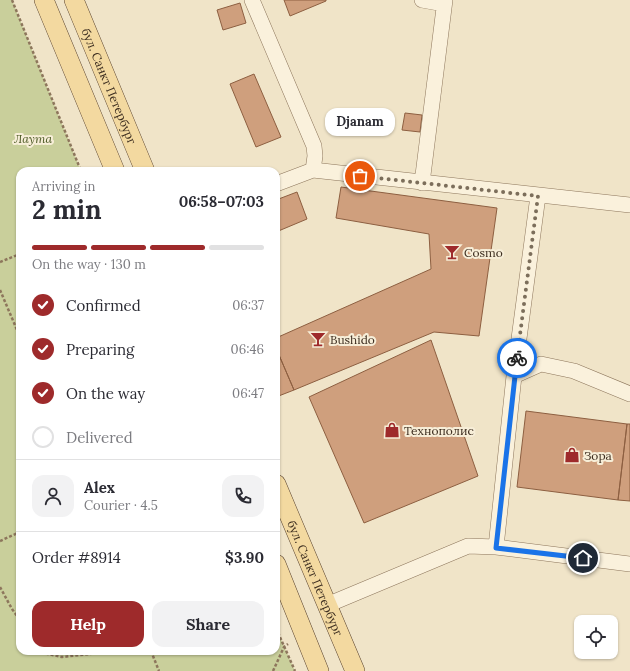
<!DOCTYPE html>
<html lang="en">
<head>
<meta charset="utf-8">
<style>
  body { margin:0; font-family:Lora,serif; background:#f2f2f3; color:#2b2b33; height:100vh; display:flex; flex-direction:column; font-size:15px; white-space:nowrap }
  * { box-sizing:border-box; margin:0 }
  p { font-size:13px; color:#7c7c81 }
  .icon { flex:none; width:22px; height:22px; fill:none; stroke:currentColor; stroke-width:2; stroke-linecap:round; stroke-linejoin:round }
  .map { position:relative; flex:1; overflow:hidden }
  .side { position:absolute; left:16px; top:167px; width:264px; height:488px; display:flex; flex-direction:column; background:#fff; border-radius:12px; box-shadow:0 1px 3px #0004 }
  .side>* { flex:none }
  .controls { position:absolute; left:574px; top:615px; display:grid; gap:8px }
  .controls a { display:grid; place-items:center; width:44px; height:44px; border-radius:8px; background:#fff; box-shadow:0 1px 3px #0004; font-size:20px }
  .pin { position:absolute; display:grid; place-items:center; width:34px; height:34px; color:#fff; margin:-17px; border:2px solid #fff; border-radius:50%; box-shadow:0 1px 4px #0007 }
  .courier { position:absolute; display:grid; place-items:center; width:40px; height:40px; margin:-20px; border:3px solid #1a73e8; border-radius:50%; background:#fff; color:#222; box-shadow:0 1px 5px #0007 }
  .bubble { position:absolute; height:28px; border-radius:12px; background:#fff; box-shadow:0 1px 3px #0004; font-size:13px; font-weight:800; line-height:28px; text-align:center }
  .head em { font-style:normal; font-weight:800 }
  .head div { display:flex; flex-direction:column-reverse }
  .head { display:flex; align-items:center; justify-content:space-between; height:68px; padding:0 16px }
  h1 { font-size:26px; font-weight:800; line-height:30px }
  .bar { display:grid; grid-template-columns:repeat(4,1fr); gap:6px 4px; align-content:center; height:48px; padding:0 16px }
  .bar i { height:5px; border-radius:3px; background:#e1e1e2 }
  .bar .active { background:#9e2a2b }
  .bar p { grid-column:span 4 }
  .line { display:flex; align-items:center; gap:10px; padding:0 16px; border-top:1px solid #e1e1e2 }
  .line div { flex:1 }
  .round { display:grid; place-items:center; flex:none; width:42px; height:42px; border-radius:12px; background:#f2f2f3 }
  ol { padding:0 16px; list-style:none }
  li { display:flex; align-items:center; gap:12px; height:44px }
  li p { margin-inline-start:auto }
  li .icon { padding:4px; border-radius:50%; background:#9e2a2b; color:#fff; stroke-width:4 }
  li:last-child { color:#7c7c81 }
  li i { width:22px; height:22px; border:2px solid #e1e1e2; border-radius:50% }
  .primary-button { display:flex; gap:8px; margin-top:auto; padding:8px 16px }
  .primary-button a { flex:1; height:46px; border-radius:12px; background:#9e2a2b; color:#fff; font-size:16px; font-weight:800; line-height:46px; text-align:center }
  .primary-button a+a { background:#f2f2f3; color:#2b2b33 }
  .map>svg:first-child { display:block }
</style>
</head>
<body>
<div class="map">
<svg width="630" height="671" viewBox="0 0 630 671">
  <rect width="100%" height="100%" fill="#f0e4c8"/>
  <path fill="#c9cf9b" d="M 0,0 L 12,0 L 81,171 L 20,171 L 20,651 L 276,651 L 276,628 L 295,671 L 0,671 Z"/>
  <path fill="#cf9f7d" stroke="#8d5f41" d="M 284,0 L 326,0 L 326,1 L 290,16 Z
    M 240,3 L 246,23 L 223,30 L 217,10 Z
    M 254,74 L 281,137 L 256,147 L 230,84 Z
    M 405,113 L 422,115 L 420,132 L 402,130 Z
    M 341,187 L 497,208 L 479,336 L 434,332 L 294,390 L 276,348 L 276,338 L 431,269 L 429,234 L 336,218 Z
    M 297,192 L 307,219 L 276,232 L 276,200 Z
    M 431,340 L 478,476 L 364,523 L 309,397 Z
    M 276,348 L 294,390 L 276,397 Z
    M 526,411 L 627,424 L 618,500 L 517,487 Z
    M 627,424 L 630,424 L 630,501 L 618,500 Z"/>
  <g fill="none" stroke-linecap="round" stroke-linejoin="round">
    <defs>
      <path id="minor" d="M 252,0 L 314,146 L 315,156 L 313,170
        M 422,0 L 444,4
        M 422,183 L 445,0
        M 276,184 L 313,170 L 630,205
        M 514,376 L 541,364 L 574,371 L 630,394
        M 496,547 L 514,376 L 538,196
        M 327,605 L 468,546 L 496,547 L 630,564"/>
      <g id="major">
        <path d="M 44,0 L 115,171"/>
        <path id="s1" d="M 74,0 L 145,171"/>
        <path id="s2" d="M 276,484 L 355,671"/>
        <path d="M 276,564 L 319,671"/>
      </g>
    </defs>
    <use href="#minor" stroke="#8d765c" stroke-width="16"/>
    <use href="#major" stroke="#5b4430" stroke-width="20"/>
    <path stroke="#8d765c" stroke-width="2.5" stroke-dasharray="3 2" stroke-linecap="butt" d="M 12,0 L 81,171
      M 0,262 L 20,254
      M 0,290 L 20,337
      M 0,541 L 20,532
      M 0,587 L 12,609 L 20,620
      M 276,628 L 295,671
      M 42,651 L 43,653 L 62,657 L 117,651
      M 151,651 L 159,671
      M 273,671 L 284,647 L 288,644"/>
    <use href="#minor" stroke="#faf1dc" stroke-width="15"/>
    <use href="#major" stroke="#f3d9a0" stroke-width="19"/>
  </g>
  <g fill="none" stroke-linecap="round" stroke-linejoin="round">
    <path stroke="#7c6e5b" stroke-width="4" stroke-dasharray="0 7.2" d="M 360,176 L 538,196 L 517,358"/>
    <path stroke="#1a73e8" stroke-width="5" d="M 517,358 L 496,548 L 583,558"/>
  </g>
  <defs>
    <symbol id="bar-bare" viewBox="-9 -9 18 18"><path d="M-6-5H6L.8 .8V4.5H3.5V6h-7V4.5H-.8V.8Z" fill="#9e2a2b" stroke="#f7eed8" stroke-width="2.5" paint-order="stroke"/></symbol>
    <symbol id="shop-bare" viewBox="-9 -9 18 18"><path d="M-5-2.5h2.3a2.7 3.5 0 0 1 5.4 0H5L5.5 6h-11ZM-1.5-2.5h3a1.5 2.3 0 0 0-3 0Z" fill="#9e2a2b" stroke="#f7eed8" stroke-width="2.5" paint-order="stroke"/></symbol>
  </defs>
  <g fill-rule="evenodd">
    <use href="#bar-bare" x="441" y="241" width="22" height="22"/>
    <use href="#bar-bare" x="307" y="328" width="22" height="22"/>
    <use href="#shop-bare" x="381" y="419" width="22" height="22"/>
    <use href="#shop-bare" x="561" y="444" width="22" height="22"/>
  </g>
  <g text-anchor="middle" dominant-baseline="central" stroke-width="4" stroke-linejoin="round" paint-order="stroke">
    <g font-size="12" fill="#3d2e20" stroke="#f7eed8">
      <text stroke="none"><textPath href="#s1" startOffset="93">бул. Санкт Петербург</textPath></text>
      <text stroke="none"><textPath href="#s2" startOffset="102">бул. Санкт Петербург</textPath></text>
    </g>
    <g font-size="12" font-style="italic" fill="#4d5a26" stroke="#f7eed8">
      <text x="33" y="138">Лаута</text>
    </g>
    <g font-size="12" fill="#3d2e20" stroke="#f7eed8" text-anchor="start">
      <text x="464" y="252">Cosmo</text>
      <text x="330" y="339">Bushido</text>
      <text x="404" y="430">Технополис</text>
      <text x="584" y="455">Зора</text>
    </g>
  </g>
</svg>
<div class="controls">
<a><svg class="icon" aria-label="locate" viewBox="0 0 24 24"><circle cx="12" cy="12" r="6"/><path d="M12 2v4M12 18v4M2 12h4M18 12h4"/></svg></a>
</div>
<div class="pin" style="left:360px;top:176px;background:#ea580c"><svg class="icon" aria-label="bag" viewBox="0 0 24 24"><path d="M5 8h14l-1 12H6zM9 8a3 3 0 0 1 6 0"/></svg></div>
<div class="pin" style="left:583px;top:558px;background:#1f2937"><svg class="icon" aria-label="home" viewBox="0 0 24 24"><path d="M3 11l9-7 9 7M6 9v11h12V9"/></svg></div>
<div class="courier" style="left:517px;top:358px"><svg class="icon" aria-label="bike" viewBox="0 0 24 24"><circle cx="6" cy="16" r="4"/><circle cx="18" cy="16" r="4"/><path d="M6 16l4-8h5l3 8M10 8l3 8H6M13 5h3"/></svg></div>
<div class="bubble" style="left:325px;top:108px;width:70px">Djanam</div>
<section class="side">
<div class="head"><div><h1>2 min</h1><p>Arriving in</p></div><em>06:58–07:03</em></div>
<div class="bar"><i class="active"></i><i class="active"></i><i class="active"></i><i></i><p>On the way · 130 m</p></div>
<ol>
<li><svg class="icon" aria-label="check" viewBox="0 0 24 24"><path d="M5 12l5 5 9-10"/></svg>Confirmed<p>06:37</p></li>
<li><svg class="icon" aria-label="check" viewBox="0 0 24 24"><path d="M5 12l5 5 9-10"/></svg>Preparing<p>06:46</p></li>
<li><svg class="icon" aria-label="check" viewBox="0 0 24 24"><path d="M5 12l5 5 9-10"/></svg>On the way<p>06:47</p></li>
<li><i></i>Delivered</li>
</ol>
<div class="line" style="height:72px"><a class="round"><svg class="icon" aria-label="person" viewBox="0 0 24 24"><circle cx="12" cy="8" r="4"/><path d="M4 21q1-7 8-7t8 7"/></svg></a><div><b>Alex</b><p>Courier · 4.5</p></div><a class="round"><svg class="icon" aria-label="phone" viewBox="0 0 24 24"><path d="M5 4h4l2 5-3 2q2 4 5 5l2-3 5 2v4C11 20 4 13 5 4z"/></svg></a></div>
<div class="line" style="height:52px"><div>Order #8914</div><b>$3.90</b></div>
<div class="primary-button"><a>Help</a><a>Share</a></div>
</section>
</div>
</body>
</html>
